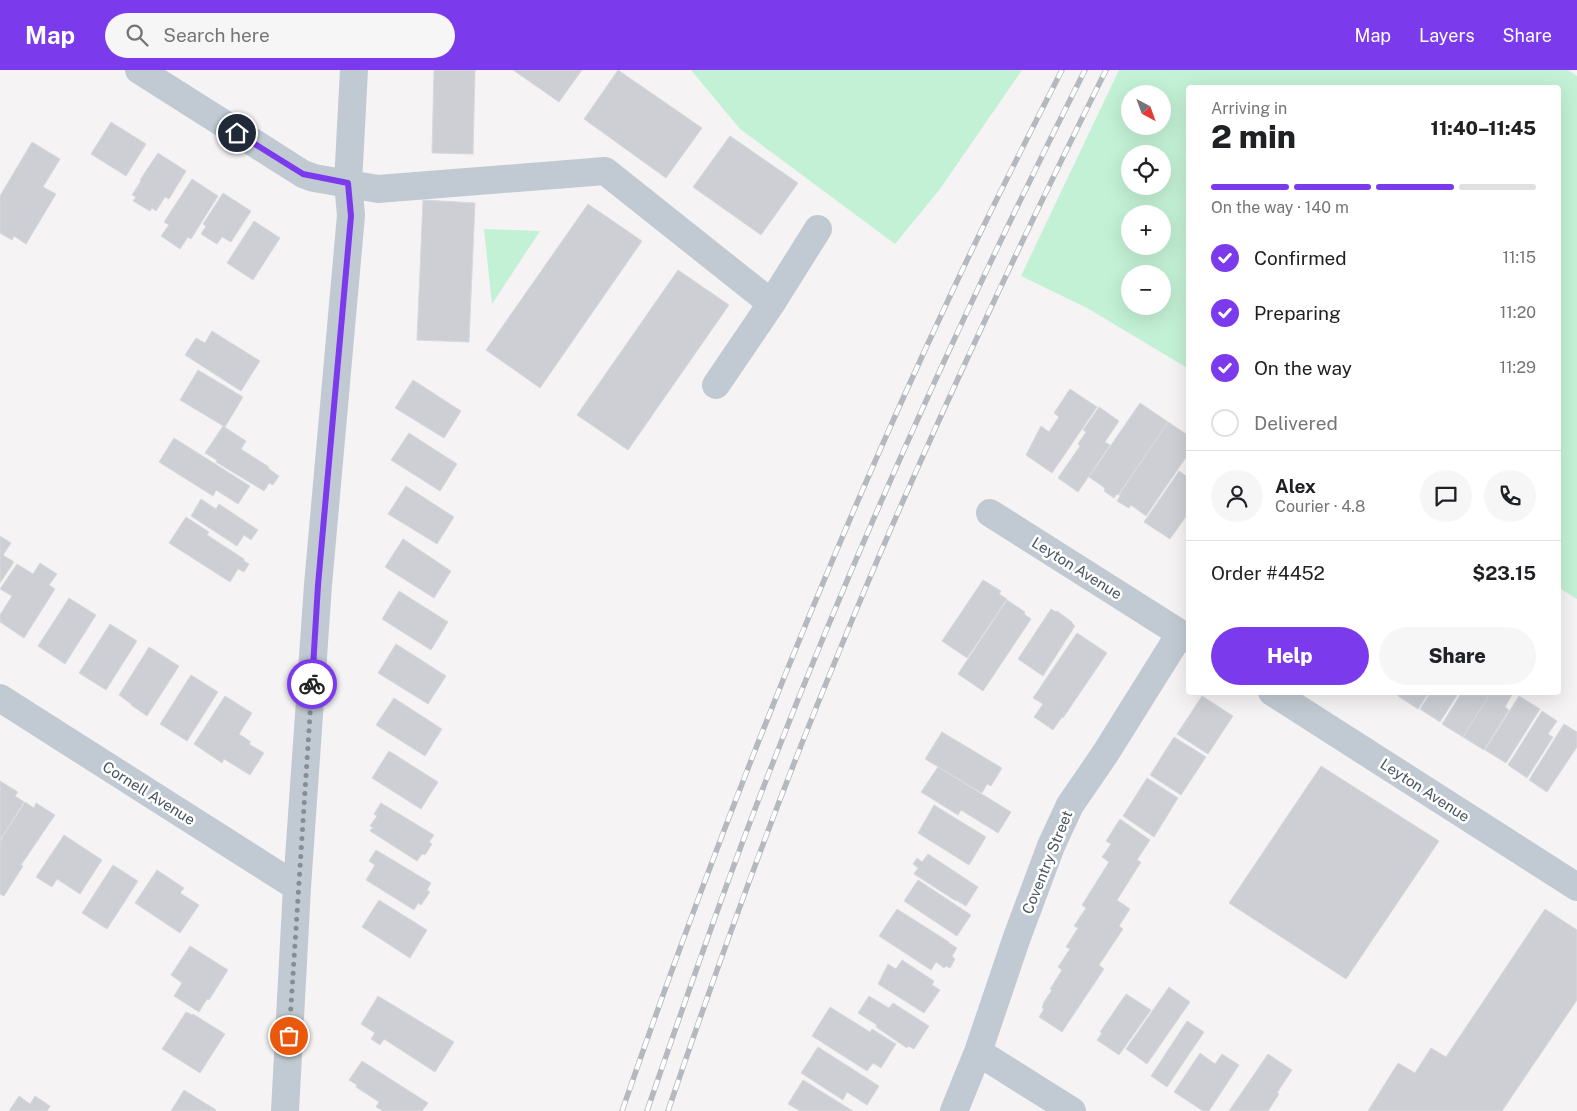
<!DOCTYPE html>
<html lang="en">
<head>
<meta charset="utf-8">
<style>
  body { margin:0; font-family:"Public Sans",sans-serif; background:#f6f6f6; color:#202124; height:100vh; display:flex; flex-direction:column; font-size:19px; white-space:nowrap }
  * { box-sizing:border-box; margin:0 }
  p { font-size:16px; color:#757577 }
  .icon { flex:none; width:28px; height:28px; fill:none; stroke:currentColor; stroke-width:2; stroke-linecap:round; stroke-linejoin:round }
  .map { position:relative; flex:1; overflow:hidden }
  .side { position:absolute; left:1186px; top:15px; width:375px; height:610px; display:flex; flex-direction:column; background:#fff; border-radius:5px; box-shadow:0 5px 20px #0002 }
  .side>* { flex:none }
  .needle { width:32px; rotate:139deg }
  .controls { position:absolute; left:1121px; top:15px; display:grid; gap:10px }
  .controls a { display:grid; place-items:center; width:50px; height:50px; border-radius:50%; background:#fff; box-shadow:0 5px 20px #0002; font-size:25px }
  .pin { position:absolute; display:grid; place-items:center; width:42px; height:42px; color:#fff; margin:-21px; border:2px solid #fff; border-radius:50%; box-shadow:0 1px 5px #0007 }
  .courier { position:absolute; display:grid; place-items:center; width:50px; height:50px; margin:-25px; border:4px solid #7c3aed; border-radius:50%; background:#fff; color:#222; box-shadow:0 1px 6px #0007 }
  .head em { font-style:normal; font-weight:800 }
  .head div { display:flex; flex-direction:column-reverse }
  .head { display:flex; align-items:center; justify-content:space-between; height:85px; padding:0 25px }
  h1 { font-size:32px; font-weight:800; line-height:38px }
  .bar { display:grid; grid-template-columns:repeat(4,1fr); gap:8px 5px; align-content:center; height:60px; padding:0 25px }
  .bar i { height:6px; border-radius:4px; background:#e0e0e0 }
  .bar .selected { background:#7c3aed }
  .bar p { grid-column:span 4 }
  .line { display:flex; align-items:center; gap:12px; padding:0 25px; border-top:1px solid #e0e0e0 }
  .line div { flex:1 }
  .round { display:grid; place-items:center; flex:none; width:52px; height:52px; border-radius:26px; background:#f6f6f6 }
  ol { padding:0 25px; list-style:none }
  li { display:flex; align-items:center; gap:15px; height:55px }
  li p { margin-inline-start:auto }
  li .icon { padding:5px; border-radius:50%; background:#7c3aed; color:#fff; stroke-width:4 }
  li:last-child { color:#757577 }
  li i { width:28px; height:28px; border:2px solid #e0e0e0; border-radius:50% }
  .action { display:flex; gap:10px; margin-top:auto; padding:10px 25px }
  .action a { flex:1; height:58px; border-radius:30px; background:#7c3aed; color:#fff; font-size:20px; font-weight:800; line-height:58px; text-align:center }
  .action a+a { background:#f6f6f6; color:#202124 }
  header { display:flex; align-items:center; gap:30px; box-sizing:border-box; height:70px; padding:0 25px; background:#7c3aed; color:#fff }
  header strong { font-size:24px }
  nav { display:flex; gap:28px; margin-inline-start:auto; font-size:18px }
  .search { width:350px; height:45px; background:#f6f6f6; display:flex; align-items:center; gap:12px; box-sizing:border-box; padding:0 18px; border-radius:28px; color:#757577; font-size:19px }
  .map>svg:first-child { display:block }
</style>
</head>
<body>
<header>
<strong>Map</strong>
<div class="search"><svg class="icon" aria-label="search" viewBox="0 0 24 24"><circle cx="10" cy="10" r="6"/><path d="M15 15l6 6"/></svg>Search here</div>
<nav><a>Map</a><a>Layers</a><a>Share</a></nav>
</header>
<div class="map">
<svg width="1577" height="1041" viewBox="0 0 1577 1041">
  <rect width="100%" height="100%" fill="#f5f3f3"/>
  <path fill="#c3f1d5" fill-rule="evenodd" d="M 691,0 L 1022,0 L 940,119 L 895,174 L 740,59 Z
    M 1119,0 L 1568,0 L 1577,6 L 1577,529 L 1559,518 L 1559,18 L 1189,18 L 1189,299 L 1087,238 L 1021,206 ZM 1130,24 L 1162,24 L 1162,56 L 1130,56 ZM 1130,84 L 1162,84 L 1162,116 L 1130,116 ZM 1130,144 L 1162,144 L 1162,176 L 1130,176 ZM 1130,204 L 1162,204 L 1162,236 L 1130,236 Z
    M 484,159 L 540,161 L 492,234 Z"/>
  <path fill="#cdcfd5" stroke="#d7d9de" d="M 434,0 L 475,0 L 473,84 L 432,83 Z
    M 513,0 L 582,0 L 559,32 Z
    M 618,0 L 702,58 L 666,108 L 584,49 Z
    M 111,52 L 146,74 L 126,106 L 91,84 Z
    M 730,66 L 798,113 L 761,165 L 693,117 Z
    M 32,72 L 60,89 L 43,117 L 56,124 L 26,174 L 14,166 L 12,170 L 0,163 L 0,126 Z
    M 158,83 L 186,101 L 169,129 L 165,127 L 156,141 L 152,138 L 150,141 L 133,131 L 136,127 L 132,125 L 141,111 L 140,110 Z
    M 192,109 L 218,126 L 191,169 L 188,167 L 180,179 L 161,166 L 169,155 L 164,152 Z
    M 223,123 L 251,141 L 231,172 L 222,167 L 217,174 L 201,164 L 206,156 L 203,154 Z
    M 423,130 L 475,133 L 469,272 L 417,270 Z
    M 588,134 L 642,171 L 540,318 L 486,280 Z
    M 254,151 L 280,168 L 253,210 L 227,193 Z
    M 678,200 L 729,235 L 628,380 L 577,345 Z
    M 212,261 L 260,291 L 241,321 L 185,285 L 196,268 L 205,273 Z
    M 198,300 L 243,327 L 225,357 L 180,330 Z
    M 413,310 L 461,341 L 444,368 L 395,338 Z
    M 1070,319 L 1097,337 L 1052,403 L 1026,385 L 1041,356 L 1049,362 L 1059,347 L 1054,343 Z
    M 1140,333 L 1168,352 L 1118,425 L 1117,424 L 1114,428 L 1104,421 L 1105,418 L 1089,407 Z
    M 1099,337 L 1119,351 L 1105,372 L 1110,375 L 1078,422 L 1058,408 L 1080,376 L 1078,374 L 1086,362 L 1083,360 Z
    M 1168,352 L 1189,366 L 1189,383 L 1146,446 L 1131,435 L 1129,438 L 1117,431 L 1120,426 L 1119,425 Z
    M 223,356 L 246,371 L 241,379 L 269,397 L 268,398 L 279,406 L 273,415 L 269,413 L 264,421 L 216,392 L 217,390 L 205,383 Z
    M 409,363 L 457,394 L 440,421 L 391,390 Z
    M 174,368 L 250,416 L 238,434 L 216,420 L 213,426 L 159,392 Z
    M 1179,401 L 1189,408 L 1189,442 L 1170,469 L 1144,452 Z
    M 406,416 L 454,447 L 437,474 L 388,444 Z
    M 201,429 L 216,439 L 219,434 L 258,460 L 251,470 L 244,465 L 237,476 L 191,446 Z
    M 186,447 L 209,462 L 207,465 L 244,489 L 244,491 L 249,494 L 244,502 L 238,499 L 230,512 L 169,473 Z
    M 0,466 L 11,473 L 3,485 L 14,492 L 0,513 Z
    M 403,469 L 451,501 L 434,528 L 385,497 Z
    M 40,493 L 57,504 L 49,515 L 55,519 L 24,568 L 0,552 L 0,545 L 12,526 L 0,519 L 17,494 L 33,504 Z
    M 983,510 L 1001,521 L 999,524 L 1007,529 L 967,588 L 942,571 Z
    M 399,521 L 448,552 L 431,580 L 382,549 Z
    M 69,528 L 96,545 L 65,594 L 38,576 Z
    M 1007,530 L 1025,542 L 1024,544 L 1031,549 L 983,621 L 958,604 Z
    M 1051,539 L 1056,542 L 1057,541 L 1072,552 L 1072,553 L 1075,556 L 1043,606 L 1018,589 Z
    M 110,554 L 137,571 L 106,620 L 79,603 Z
    M 1077,563 L 1107,583 L 1063,648 L 1062,647 L 1053,660 L 1034,647 L 1043,634 L 1033,628 Z
    M 396,574 L 446,606 L 428,634 L 378,603 Z
    M 149,577 L 179,596 L 147,646 L 131,635 L 131,634 L 119,625 Z
    M 191,605 L 218,622 L 187,671 L 160,654 Z
    M 1400,622 L 1429,622 L 1418,639 L 1398,626 Z
    M 1431,622 L 1459,622 L 1440,652 L 1420,639 Z
    M 1462,622 L 1491,622 L 1463,667 L 1442,654 Z
    M 1491,622 L 1513,623 L 1505,637 L 1509,640 L 1484,680 L 1463,667 Z
    M 225,626 L 252,643 L 239,664 L 251,672 L 249,674 L 264,683 L 250,705 L 224,689 L 222,693 L 194,674 Z
    M 1202,626 L 1233,646 L 1208,684 L 1177,664 Z
    M 1519,626 L 1540,639 L 1506,693 L 1485,680 Z
    M 394,628 L 442,659 L 425,686 L 376,655 Z
    M 1542,641 L 1557,651 L 1548,664 L 1553,667 L 1527,708 L 1508,695 Z
    M 1564,654 L 1577,662 L 1577,677 L 1547,722 L 1529,710 Z
    M 942,662 L 1002,698 L 991,716 L 987,714 L 982,723 L 925,689 Z
    M 1174,667 L 1206,687 L 1181,725 L 1150,705 Z
    M 389,681 L 438,712 L 421,739 L 372,708 Z
    M 1321,696 L 1439,771 L 1346,909 L 1229,833 Z
    M 938,697 L 1011,742 L 998,763 L 961,740 L 958,745 L 921,722 Z
    M 1147,708 L 1178,728 L 1154,767 L 1123,746 Z
    M 0,711 L 18,722 L 15,726 L 24,732 L 0,770 Z
    M 25,732 L 34,738 L 36,733 L 55,745 L 21,795 L 23,796 L 4,826 L 0,824 L 0,771 Z
    M 381,733 L 434,765 L 429,772 L 432,774 L 425,785 L 422,784 L 417,791 L 370,761 L 373,757 L 370,756 L 377,746 L 374,744 Z
    M 934,735 L 986,767 L 969,795 L 918,763 Z
    M 1120,749 L 1150,770 L 1137,790 L 1141,792 L 1117,830 L 1130,839 L 1119,856 L 1123,859 L 1099,895 L 1104,899 L 1062,962 L 1039,947 L 1044,939 L 1042,938 L 1044,932 L 1052,920 L 1050,919 L 1062,900 L 1058,897 L 1070,879 L 1066,877 L 1078,858 L 1074,856 L 1086,838 L 1082,835 L 1109,792 L 1102,787 L 1111,774 L 1106,771 Z
    M 64,765 L 102,790 L 80,824 L 57,809 L 52,817 L 36,807 Z
    M 376,780 L 431,813 L 427,820 L 430,822 L 421,835 L 418,833 L 414,840 L 366,810 L 375,795 L 369,791 Z
    M 928,784 L 978,817 L 966,836 L 956,830 L 956,831 L 914,804 L 918,798 L 913,794 L 917,788 L 922,792 Z
    M 113,795 L 138,811 L 107,859 L 82,843 Z
    M 157,800 L 184,818 L 180,823 L 199,835 L 180,863 L 135,833 Z
    M 918,810 L 971,845 L 957,866 L 904,831 Z
    M 379,830 L 427,860 L 410,888 L 362,857 Z
    M 897,839 L 949,872 L 949,873 L 957,878 L 952,886 L 955,889 L 950,898 L 946,896 L 944,898 L 936,892 L 931,900 L 879,866 Z
    M 1545,839 L 1577,860 L 1577,930 L 1502,1041 L 1368,1041 L 1398,993 L 1415,1003 L 1431,978 L 1446,987 Z
    M 190,876 L 228,900 L 209,930 L 207,929 L 199,942 L 174,926 L 182,913 L 171,905 Z
    M 902,890 L 934,911 L 932,915 L 940,920 L 924,943 L 878,914 L 888,894 L 896,899 Z
    M 1169,917 L 1190,932 L 1147,994 L 1126,979 Z
    M 1126,924 L 1151,940 L 1119,985 L 1097,970 L 1102,963 L 1100,962 Z
    M 378,926 L 454,972 L 435,1002 L 384,969 L 380,975 L 371,969 L 375,963 L 361,954 Z
    M 869,926 L 889,938 L 893,933 L 929,956 L 914,979 L 908,976 L 907,978 L 876,957 L 877,955 L 858,943 Z
    M 830,937 L 870,962 L 872,959 L 896,974 L 881,998 L 873,993 L 867,1001 L 812,966 Z
    M 186,942 L 192,945 L 193,944 L 225,964 L 200,1003 L 162,979 Z
    M 1187,951 L 1204,962 L 1167,1017 L 1151,1006 Z
    M 818,977 L 879,1016 L 867,1035 L 847,1022 L 843,1030 L 801,1003 Z
    M 1200,983 L 1215,994 L 1222,984 L 1239,995 L 1209,1041 L 1203,1041 L 1174,1022 Z
    M 1268,984 L 1292,1000 L 1277,1023 L 1279,1024 L 1268,1041 L 1229,1041 Z
    M 362,991 L 428,1033 L 422,1041 L 383,1041 L 376,1037 L 379,1032 L 356,1017 L 357,1015 L 349,1010 Z
    M 803,1010 L 853,1041 L 800,1041 L 788,1034 Z
    M 184,1020 L 216,1040 L 215,1041 L 171,1041 Z
    M 19,1026 L 30,1034 L 35,1026 L 50,1036 L 47,1041 L 9,1041 Z"/>
  <g fill="none" stroke-linecap="round" stroke-linejoin="round">
    <path stroke="#c1cad2" stroke-width="28" d="M 139,0 L 303,104 L 314,108 L 378,119 L 605,101 L 761,225 L 771,234 L 716,315
      M 771,234 L 818,159
      M 990,443 L 1189,569
      M 1272,622 L 1577,817
      M 0,628 L 297,817
      M 978,982 L 1072,1041
      M 285,1041 L 297,817 L 318,515 L 351,145 L 348,113 L 354,0
      M 954,1041 L 978,982 L 1017,867 L 1051,776 L 1070,735 L 1105,684 L 1180,564"/>
    <defs>
      <path id="rail" d="M 622,1041 C 718,764 826,490 951,224 C 986,149 1024,74 1062,0
        M 647,1041 C 681,943 715,844 752,747 C 849,492 962,243 1085,0
        M 668,1041 C 719,891 773,741 834,594 C 916,392 1009,195 1106,0"/>
    </defs>
    <use href="#rail" stroke="#b5b8bd" stroke-width="5.5"/>
    <use href="#rail" stroke="#fff" stroke-width="4" stroke-dasharray="11" stroke-linecap="butt"/>
  </g>
  <g fill="none" stroke-linecap="round" stroke-linejoin="round">
    <path stroke="#868d94" stroke-width="5" stroke-dasharray="0 9" d="M 289,966 L 312,614"/>
    <path stroke="#7c3aed" stroke-width="6" d="M 237,63 L 303,104 L 348,113 L 351,146 L 318,515 L 312,614"/>
  </g>
  <g text-anchor="middle" dominant-baseline="central" stroke-width="5" stroke-linejoin="round" paint-order="stroke">
    <g font-size="15" fill="#4a5661" stroke="#fff">
      <text transform="translate(1077 498) rotate(32)">Leyton Avenue</text>
      <text transform="translate(1425 720) rotate(33)">Leyton Avenue</text>
      <text transform="translate(149 723) rotate(32)">Cornell Avenue</text>
      <text transform="translate(1047 792) rotate(-68)">Coventry Street</text>
    </g>
  </g>
</svg>
<div class="controls">
<a><svg class="needle" viewBox="-14 -14 28 28"><path d="M0-13l5 13h-10z" fill="#e53935"/><path d="M0 13l5-13h-10z" fill="#757577"/></svg></a>
<a><svg class="icon" aria-label="locate" viewBox="0 0 24 24"><circle cx="12" cy="12" r="6"/><path d="M12 2v4M12 18v4M2 12h4M18 12h4"/></svg></a>
<a>+</a>
<a>−</a>
</div>
<div class="pin" style="left:289px;top:966px;background:#ea580c"><svg class="icon" aria-label="bag" viewBox="0 0 24 24"><path d="M5 8h14l-1 12H6zM9 8a3 3 0 0 1 6 0"/></svg></div>
<div class="pin" style="left:237px;top:63px;background:#1f2937"><svg class="icon" aria-label="home" viewBox="0 0 24 24"><path d="M3 11l9-7 9 7M6 9v11h12V9"/></svg></div>
<div class="courier" style="left:312px;top:614px"><svg class="icon" aria-label="bike" viewBox="0 0 24 24"><circle cx="6" cy="16" r="4"/><circle cx="18" cy="16" r="4"/><path d="M6 16l4-8h5l3 8M10 8l3 8H6M13 5h3"/></svg></div>
<section class="side">
<div class="head"><div><h1>2 min</h1><p>Arriving in</p></div><em>11:40–11:45</em></div>
<div class="bar"><i class="selected"></i><i class="selected"></i><i class="selected"></i><i></i><p>On the way · 140 m</p></div>
<ol>
<li><svg class="icon" aria-label="check" viewBox="0 0 24 24"><path d="M5 12l5 5 9-10"/></svg>Confirmed<p>11:15</p></li>
<li><svg class="icon" aria-label="check" viewBox="0 0 24 24"><path d="M5 12l5 5 9-10"/></svg>Preparing<p>11:20</p></li>
<li><svg class="icon" aria-label="check" viewBox="0 0 24 24"><path d="M5 12l5 5 9-10"/></svg>On the way<p>11:29</p></li>
<li><i></i>Delivered</li>
</ol>
<div class="line" style="height:90px"><a class="round"><svg class="icon" aria-label="person" viewBox="0 0 24 24"><circle cx="12" cy="8" r="4"/><path d="M4 21q1-7 8-7t8 7"/></svg></a><div><b>Alex</b><p>Courier · 4.8</p></div><a class="round"><svg class="icon" aria-label="chat" viewBox="0 0 24 24"><path d="M4 5h16v11H9l-5 4z"/></svg></a><a class="round"><svg class="icon" aria-label="phone" viewBox="0 0 24 24"><path d="M5 4h4l2 5-3 2q2 4 5 5l2-3 5 2v4C11 20 4 13 5 4z"/></svg></a></div>
<div class="line" style="height:65px"><div>Order #4452</div><b>$23.15</b></div>
<div class="action"><a>Help</a><a>Share</a></div>
</section>
</div>
</body>
</html>
